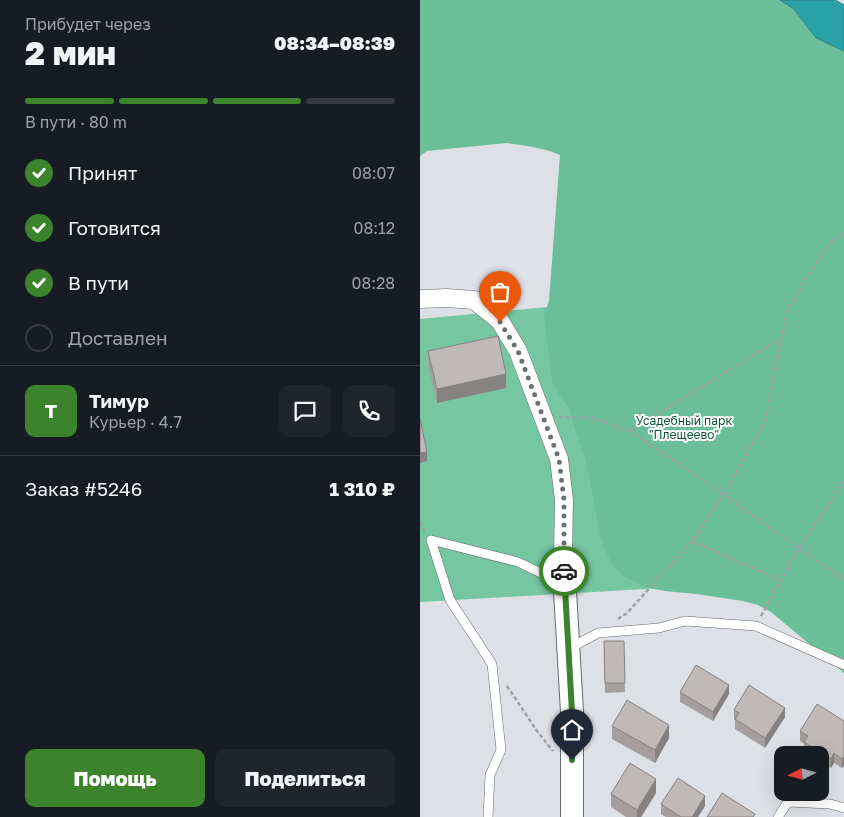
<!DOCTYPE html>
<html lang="ru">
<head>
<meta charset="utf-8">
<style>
  body { margin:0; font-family:"Golos Text",sans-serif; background:#20242c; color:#f1f3f6; height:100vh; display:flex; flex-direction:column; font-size:19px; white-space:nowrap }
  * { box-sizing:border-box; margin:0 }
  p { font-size:16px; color:#9ea1a6 }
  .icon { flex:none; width:28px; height:28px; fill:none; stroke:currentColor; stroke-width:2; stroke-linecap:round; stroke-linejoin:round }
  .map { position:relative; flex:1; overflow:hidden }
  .details { display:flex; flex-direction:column; background:#171b24; width:420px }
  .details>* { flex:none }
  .needle { width:32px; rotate:264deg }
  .tools { position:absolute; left:354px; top:746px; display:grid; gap:10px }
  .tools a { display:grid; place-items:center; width:55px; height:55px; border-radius:10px; background:#171b24; box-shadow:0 5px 20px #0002; font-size:25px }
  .pin { position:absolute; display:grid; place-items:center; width:42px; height:42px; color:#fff; margin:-51px -21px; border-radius:50% 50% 50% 0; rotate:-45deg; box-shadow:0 0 5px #0007 }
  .pin .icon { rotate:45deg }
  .courier { position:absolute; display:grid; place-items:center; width:50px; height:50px; margin:-25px; border:4px solid #3b842b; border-radius:50%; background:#fff; color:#222; box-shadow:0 1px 6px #0007 }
  .summary em { font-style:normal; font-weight:800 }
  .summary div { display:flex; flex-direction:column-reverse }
  .summary { display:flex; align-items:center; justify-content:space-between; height:85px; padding:0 25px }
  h1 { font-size:32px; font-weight:800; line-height:38px }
  .bar { display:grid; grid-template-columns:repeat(4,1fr); gap:8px 5px; align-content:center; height:60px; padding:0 25px }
  .bar i { height:6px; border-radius:4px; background:#363941 }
  .bar .current { background:#3b842b }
  .bar p { grid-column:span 4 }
  .line { display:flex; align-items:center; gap:12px; padding:0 25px; border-top:1px solid #363941 }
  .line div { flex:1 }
  .round { display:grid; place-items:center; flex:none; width:52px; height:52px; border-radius:10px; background:#20242c }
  ol { padding:0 25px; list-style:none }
  li { display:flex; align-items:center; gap:15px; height:55px }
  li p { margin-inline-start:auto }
  li .icon { padding:5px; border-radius:50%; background:#3b842b; color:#fff; stroke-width:4 }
  li:last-child { color:#9ea1a6 }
  li i { width:28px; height:28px; border:2px solid #363941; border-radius:50% }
  .cta { display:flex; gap:10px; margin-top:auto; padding:10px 25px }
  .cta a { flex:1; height:58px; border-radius:10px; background:#3b842b; color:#fff; font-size:20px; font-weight:800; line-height:58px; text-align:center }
  .cta a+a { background:#20242c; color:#f1f3f6 }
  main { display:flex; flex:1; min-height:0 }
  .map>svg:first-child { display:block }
</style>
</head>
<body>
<main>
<section class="details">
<div class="summary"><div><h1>2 мин</h1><p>Прибудет через</p></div><em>08:34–08:39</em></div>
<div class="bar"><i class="current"></i><i class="current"></i><i class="current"></i><i></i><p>В пути · 80 m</p></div>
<ol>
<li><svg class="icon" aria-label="check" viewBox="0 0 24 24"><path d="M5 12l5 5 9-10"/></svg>Принят<p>08:07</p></li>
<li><svg class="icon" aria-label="check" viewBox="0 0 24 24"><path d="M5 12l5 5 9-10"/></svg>Готовится<p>08:12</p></li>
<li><svg class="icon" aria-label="check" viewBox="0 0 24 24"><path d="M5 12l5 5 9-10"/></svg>В пути<p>08:28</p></li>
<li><i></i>Доставлен</li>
</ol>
<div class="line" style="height:90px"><b class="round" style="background:#3b842b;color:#fff">Т</b><div><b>Тимур</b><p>Курьер · 4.7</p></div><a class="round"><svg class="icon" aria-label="chat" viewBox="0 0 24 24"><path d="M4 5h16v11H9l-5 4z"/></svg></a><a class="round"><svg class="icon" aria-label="phone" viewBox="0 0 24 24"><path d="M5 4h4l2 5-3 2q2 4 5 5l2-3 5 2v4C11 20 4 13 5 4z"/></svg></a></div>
<div class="line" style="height:65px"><div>Заказ #5246</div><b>1 310 ₽</b></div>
<div class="cta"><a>Помощь</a><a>Поделиться</a></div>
</section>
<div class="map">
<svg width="424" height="817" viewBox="0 0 424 817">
  <rect width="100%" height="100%" fill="#dde0e5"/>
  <path fill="#75c6a1" d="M 161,304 L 327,583 L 0,602 L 0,319 Z"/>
  <path fill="#6abf98" d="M 0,0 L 360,0 L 374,9 L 396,38 L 424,51 L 424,673 L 351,612 L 338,605 L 323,601 L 276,594 L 245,591 L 229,588 L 203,576 L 192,564 L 185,550 L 180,535 L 168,470 L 164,454 L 158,439 L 149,408 L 139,395 L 132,381 L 124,316 L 129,301 L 140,155 L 130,151 L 108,146 L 87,143 L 7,151 L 0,156 Z"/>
  <path fill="#29a2a8" stroke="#2c8186" d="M 360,0 L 415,0 L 424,5 L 424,51 L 396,38 L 374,9 Z"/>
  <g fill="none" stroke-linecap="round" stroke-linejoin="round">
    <defs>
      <path id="service" d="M 11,540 L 30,600 L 72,664 L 81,750 L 70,775 L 68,817
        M 11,540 L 98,562 L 144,584
        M 150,648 L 178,633 L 239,628 L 265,621 L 336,626 L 424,665
        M 358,817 L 368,802 L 410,804 L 424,808"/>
      <path id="minor" d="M 0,299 L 27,298 L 54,300 L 80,321 L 98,351 L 139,459 L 144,500 L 143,556"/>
      <path id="tertiary" d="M 143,556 L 152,712 L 152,817"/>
    </defs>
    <use href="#service" stroke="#666a6d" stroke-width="10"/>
    <use href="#minor" stroke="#666a6d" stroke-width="19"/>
    <use href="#tertiary" stroke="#666a6d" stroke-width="24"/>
    <path stroke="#9ea1a4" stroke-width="2.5" stroke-dasharray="4 2.5" stroke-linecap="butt" d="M 139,417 L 172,418 L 210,431 L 261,465 L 424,580
      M 210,431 L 360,339
      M 0,523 L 5,531
      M 272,541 L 360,580
      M 341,616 L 379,548 L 424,481
      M 198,619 L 207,613 L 272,541 L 303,495 L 345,421 L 368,308 L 409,243 L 424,233
      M 87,686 L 117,731 L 133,751"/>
    <use href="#service" stroke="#fff" stroke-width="9"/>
    <use href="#minor" stroke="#fff" stroke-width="18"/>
    <use href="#tertiary" stroke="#fff" stroke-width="22"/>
  </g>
  <path fill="#a49f9e" d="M 8,351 L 86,388 L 17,403 L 8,365 Z
    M 204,641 L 205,692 L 185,693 L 184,651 Z
    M 260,692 L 309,694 L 293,721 L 260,702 Z
    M 314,710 L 365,717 L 345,748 L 315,729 L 315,720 L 314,719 Z
    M 424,721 L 424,765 L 422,768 L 414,763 L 411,768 L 400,761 L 400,755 L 390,755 L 384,751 L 384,744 L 380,741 L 380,731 Z
    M 192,726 L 249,738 L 235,763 L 192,739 Z
    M 236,793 L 221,817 L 206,817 L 191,807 L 191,794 Z
    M 241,804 L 285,806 L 278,817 L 246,817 L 241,814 Z"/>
  <path fill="#868281" d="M 86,374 L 86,388 L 17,403 L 17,389 Z
    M 7,452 L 7,461 L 0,463 L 0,453 Z
    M 309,685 L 309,694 L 293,721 L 293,712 Z
    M 365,708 L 365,717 L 345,748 L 345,738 Z
    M 249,725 L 249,738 L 235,763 L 235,750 Z
    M 414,753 L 414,763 L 411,768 L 411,759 Z
    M 424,756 L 424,765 L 422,768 L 422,759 Z
    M 236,779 L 236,793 L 221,817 L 217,817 L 217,810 Z
    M 285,796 L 285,806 L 278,817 L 272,817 Z"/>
  <path fill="#bfb9b8" stroke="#868281" d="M 78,336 L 86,374 L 17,389 L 8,351 Z
    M 0,419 L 7,452 L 0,453 Z
    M 184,641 L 204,641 L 205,683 L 185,683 Z
    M 276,665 L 309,685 L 293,712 L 260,692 Z
    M 329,685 L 365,708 L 345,738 L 315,719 L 319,713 L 314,710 Z
    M 207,700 L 249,725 L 235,750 L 192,726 Z
    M 397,704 L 424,721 L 424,756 L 422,759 L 414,753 L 411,759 L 384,742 L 388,736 L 380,731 Z
    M 210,763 L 236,779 L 217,810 L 191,794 Z
    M 258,778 L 285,796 L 272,817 L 261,817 L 241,804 Z
    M 302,793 L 335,814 L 333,817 L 287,817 Z"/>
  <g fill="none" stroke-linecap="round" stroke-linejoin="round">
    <path stroke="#6e7073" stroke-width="5" stroke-dasharray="0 9" d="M 80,322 L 98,351 L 139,459 L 144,500 L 144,571"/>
    <path stroke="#3b842b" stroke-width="6" d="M 144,571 L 152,712 L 152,760"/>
  </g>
  <g text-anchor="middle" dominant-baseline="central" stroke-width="4" stroke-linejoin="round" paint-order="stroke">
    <g font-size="12" fill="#11553b" stroke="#fff">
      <text x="264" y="420">Усадебный парк<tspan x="264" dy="14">"Плещеево"</tspan></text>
    </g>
  </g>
</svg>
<div class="tools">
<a><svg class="needle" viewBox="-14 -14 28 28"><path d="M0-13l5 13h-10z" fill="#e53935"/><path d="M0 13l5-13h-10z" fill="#9ea1a6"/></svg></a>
</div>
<div class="pin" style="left:80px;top:322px;background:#ea580c"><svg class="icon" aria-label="bag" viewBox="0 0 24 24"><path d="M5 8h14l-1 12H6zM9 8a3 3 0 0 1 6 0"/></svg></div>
<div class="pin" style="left:152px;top:760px;background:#1f2937"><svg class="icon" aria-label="home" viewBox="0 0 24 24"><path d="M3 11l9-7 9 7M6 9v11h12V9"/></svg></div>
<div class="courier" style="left:144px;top:571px"><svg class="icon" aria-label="car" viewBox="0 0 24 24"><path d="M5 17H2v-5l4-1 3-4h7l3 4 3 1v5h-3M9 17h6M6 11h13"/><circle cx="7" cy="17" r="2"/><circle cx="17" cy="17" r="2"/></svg></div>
</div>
</main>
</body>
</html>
